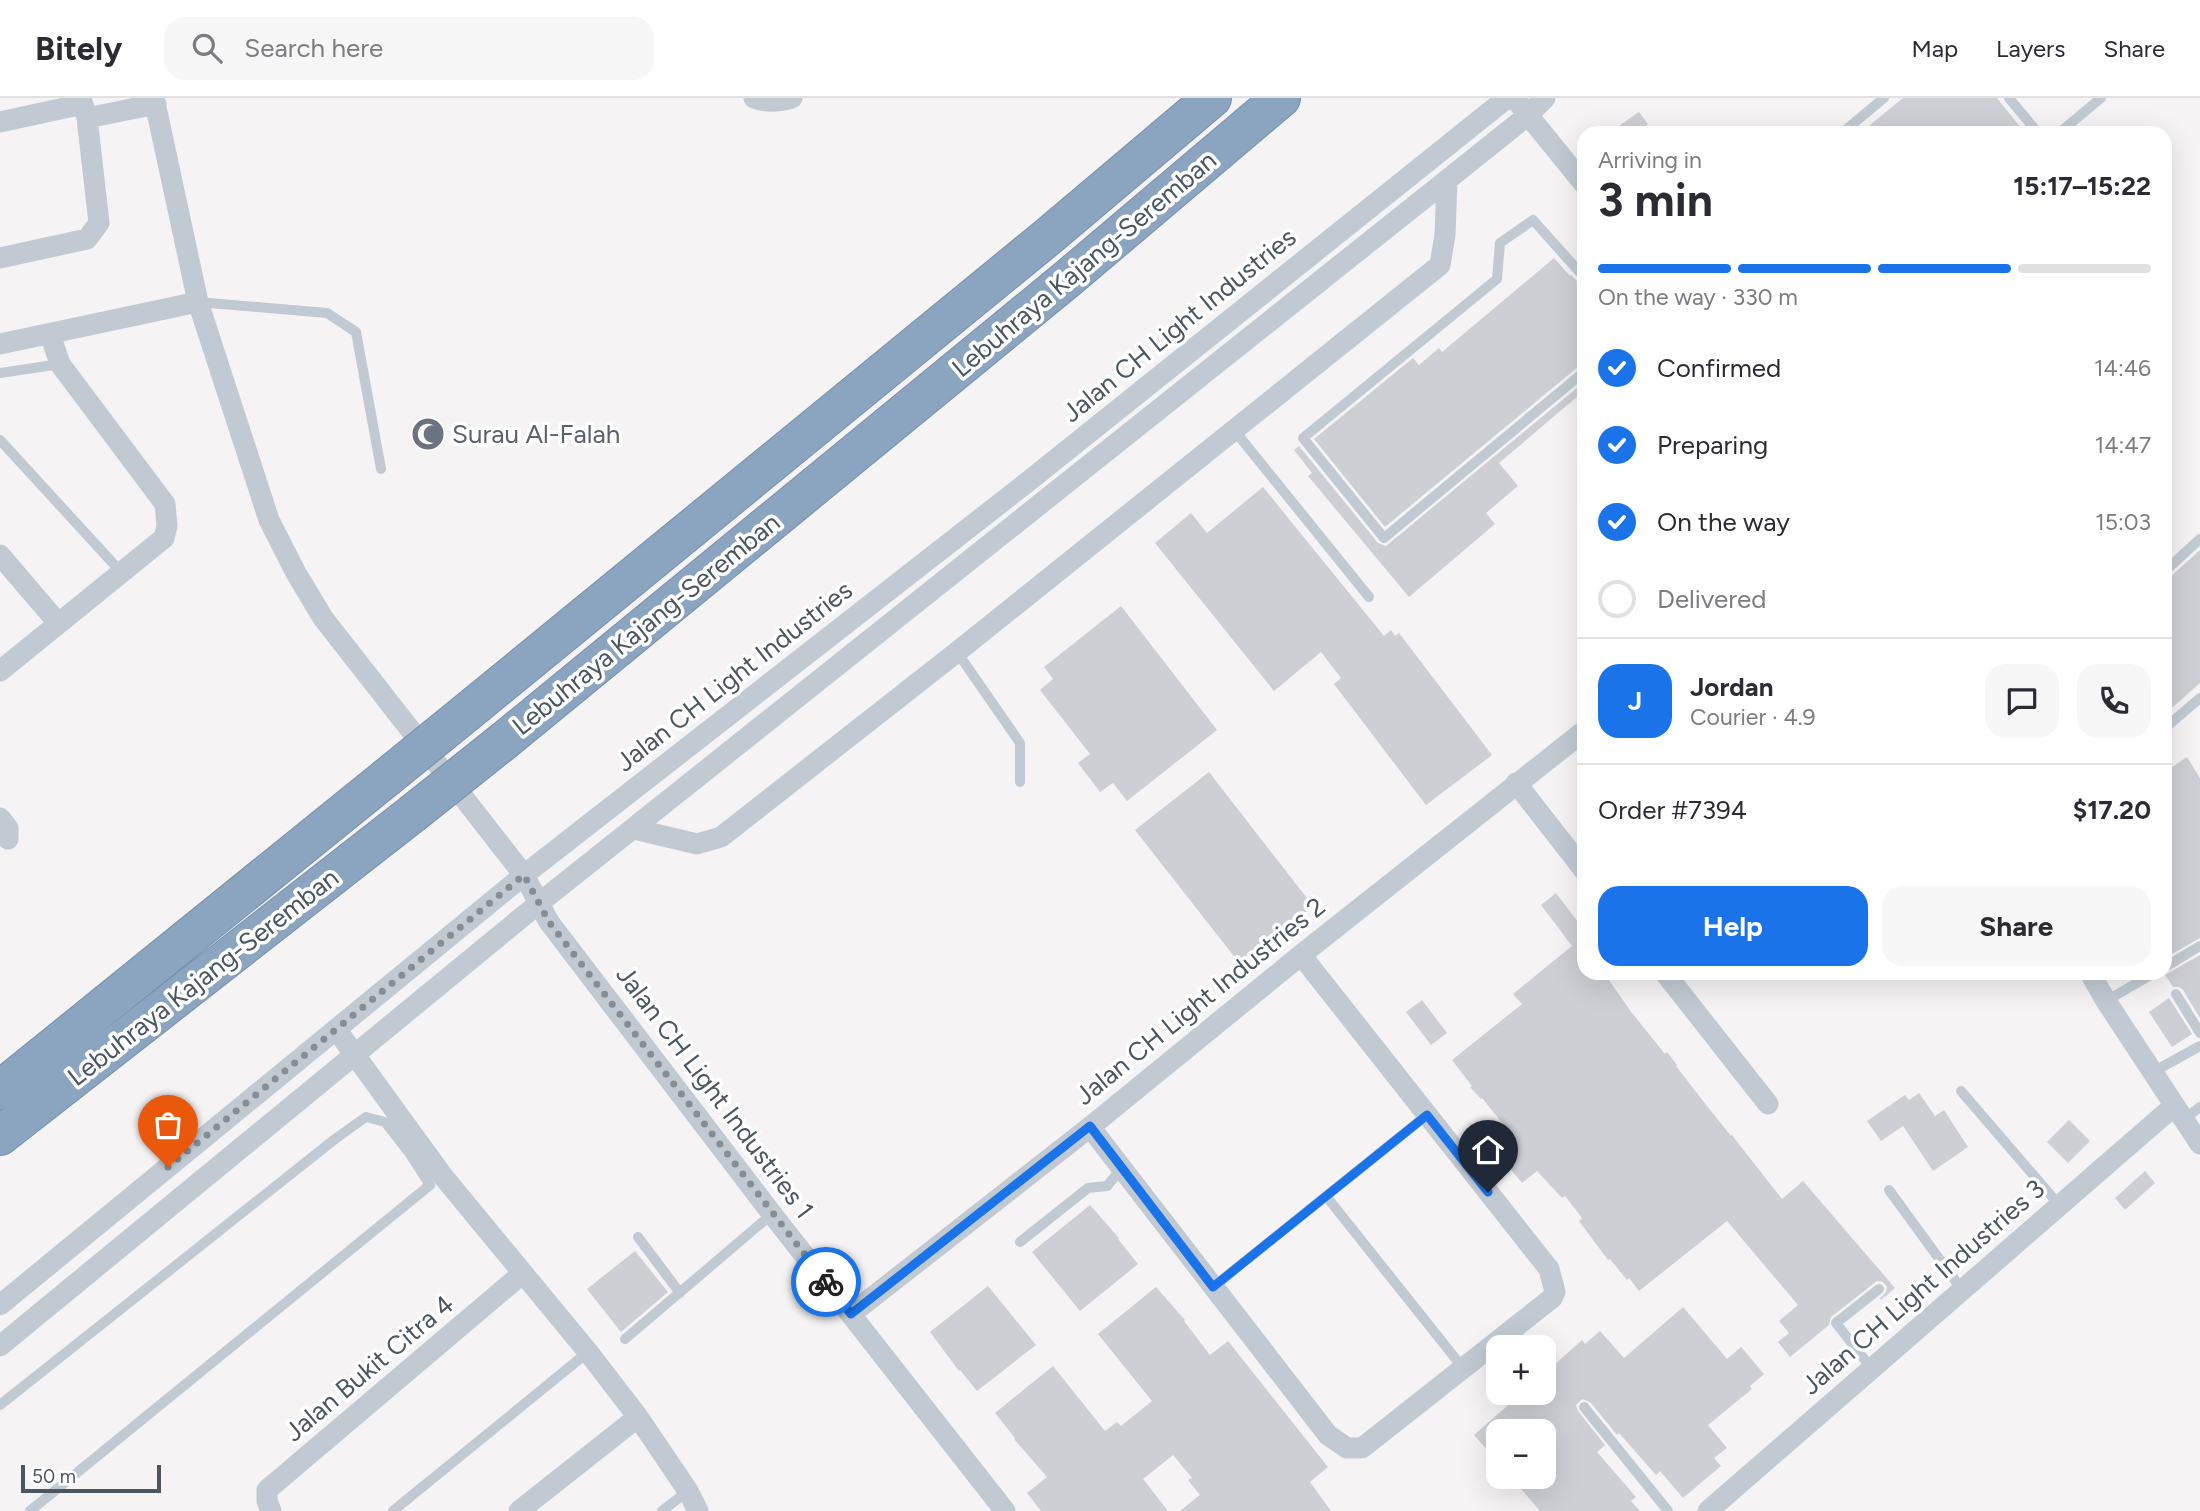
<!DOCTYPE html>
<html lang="en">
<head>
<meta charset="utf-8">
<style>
  body { margin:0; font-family:Figtree,sans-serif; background:#f7f7f7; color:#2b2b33; height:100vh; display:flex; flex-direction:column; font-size:26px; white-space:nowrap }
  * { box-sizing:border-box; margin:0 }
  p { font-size:23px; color:#7c7c81 }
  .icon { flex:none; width:38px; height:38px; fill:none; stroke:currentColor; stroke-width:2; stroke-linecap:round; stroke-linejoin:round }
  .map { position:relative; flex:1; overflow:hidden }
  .panel { position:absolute; left:1577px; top:28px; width:595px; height:854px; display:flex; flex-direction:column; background:#fff; border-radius:21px; box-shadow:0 7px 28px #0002 }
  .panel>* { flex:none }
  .tools { position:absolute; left:1486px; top:1237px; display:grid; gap:14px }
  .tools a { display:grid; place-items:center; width:70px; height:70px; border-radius:14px; background:#fff; box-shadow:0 7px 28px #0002; font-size:35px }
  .scale { position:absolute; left:21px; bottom:18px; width:140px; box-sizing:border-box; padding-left:7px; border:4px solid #4a5661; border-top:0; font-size:19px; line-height:24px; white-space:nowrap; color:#4a5661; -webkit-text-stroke:5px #fff; paint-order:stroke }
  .pin { position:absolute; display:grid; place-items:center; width:60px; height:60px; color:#fff; margin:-72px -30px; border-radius:50% 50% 50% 0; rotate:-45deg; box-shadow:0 0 7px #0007 }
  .pin .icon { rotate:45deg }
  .courier { position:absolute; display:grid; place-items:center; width:70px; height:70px; margin:-35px; border:5px solid #1a73e8; border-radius:50%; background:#fff; color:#222; box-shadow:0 2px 9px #0007 }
  .head em { font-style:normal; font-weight:700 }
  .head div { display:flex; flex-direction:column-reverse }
  .head { display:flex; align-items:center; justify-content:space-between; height:119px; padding:0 21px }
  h1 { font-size:46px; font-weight:700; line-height:52px }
  .bar { display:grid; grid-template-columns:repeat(4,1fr); gap:10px 7px; align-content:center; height:84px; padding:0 21px }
  .bar i { height:9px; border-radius:5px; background:#e1e1e2 }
  .bar .on { background:#1a73e8 }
  .bar p { grid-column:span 4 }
  .line { display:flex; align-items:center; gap:18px; padding:0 21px; border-top:2px solid #e1e1e2 }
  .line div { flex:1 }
  .round { display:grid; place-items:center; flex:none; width:74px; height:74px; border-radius:21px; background:#f7f7f7 }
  ol { padding:0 21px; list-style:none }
  li { display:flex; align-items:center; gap:21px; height:77px }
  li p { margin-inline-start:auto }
  li .icon { padding:7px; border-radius:50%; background:#1a73e8; color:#fff; stroke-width:4 }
  li:last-child { color:#7c7c81 }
  li i { width:38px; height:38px; border:4px solid #e1e1e2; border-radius:50% }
  .button { display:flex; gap:14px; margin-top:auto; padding:14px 21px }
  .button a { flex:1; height:80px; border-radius:21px; background:#1a73e8; color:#fff; font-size:28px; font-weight:700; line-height:80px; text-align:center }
  .button a+a { background:#f7f7f7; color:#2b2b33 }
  header { display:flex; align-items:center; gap:42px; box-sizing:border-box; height:98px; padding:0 35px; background:#fff; border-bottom:2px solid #e1e1e2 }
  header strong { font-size:33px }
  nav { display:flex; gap:38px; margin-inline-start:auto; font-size:24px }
  .search { width:490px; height:63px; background:#f7f7f7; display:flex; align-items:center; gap:18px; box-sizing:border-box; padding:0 24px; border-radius:21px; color:#7c7c81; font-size:26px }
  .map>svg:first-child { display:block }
</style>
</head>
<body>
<header>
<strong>Bitely</strong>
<div class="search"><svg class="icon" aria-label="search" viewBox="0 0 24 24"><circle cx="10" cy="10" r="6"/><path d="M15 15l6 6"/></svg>Search here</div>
<nav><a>Map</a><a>Layers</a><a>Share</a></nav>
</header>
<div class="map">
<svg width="2200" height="1413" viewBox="0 0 2200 1413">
  <rect width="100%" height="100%" fill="#f5f3f3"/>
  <path fill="#cdcfd5" d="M 1903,0 L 1997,0 L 2025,35 L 1860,35 Z
    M 1639,14 L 1648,26 L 1646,28 L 1650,35 L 1609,35 Z
    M 1554,160 L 1570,178 L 1571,177 L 1579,185 L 1584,187 L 1584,266 L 1579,268 L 1385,429 L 1314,341 L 1413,260 L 1419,267 L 1439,250 L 1442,254 Z
    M 1584,284 L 1584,293 L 1499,365 L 1518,388 L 1486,415 L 1495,426 L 1409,499 L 1308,378 L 1312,375 L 1294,352 L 1299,348 L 1378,445 L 1386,448 Z
    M 1263,389 L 1384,538 L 1391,532 L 1395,538 L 1399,535 L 1492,657 L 1426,707 L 1334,586 L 1341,580 L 1321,554 L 1274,593 L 1155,445 L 1191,415 L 1207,435 Z
    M 2200,452 L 2200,585 L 2165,616 L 2165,481 L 2170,479 Z
    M 1121,508 L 1217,632 L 1127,703 L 1113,685 L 1100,694 L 1078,665 L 1090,656 L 1040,592 L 1053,581 L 1044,569 Z
    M 2187,659 L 2200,680 L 2200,840 L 2165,860 L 2165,674 Z
    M 1209,674 L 1313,808 L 1240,866 L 1135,732 Z
    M 1556,795 L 1584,832 L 1584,875 L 1604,875 L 1632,915 L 1665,956 L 1667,954 L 1677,967 L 1676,968 L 1703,1003 L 1731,1038 L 1732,1037 L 1742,1050 L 1782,1101 L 1803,1083 L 1895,1190 L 1881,1202 L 1880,1200 L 1886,1194 L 1887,1189 L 1883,1184 L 1877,1183 L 1831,1219 L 1829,1227 L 1790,1259 L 1778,1244 L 1789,1235 L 1779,1223 L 1798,1207 L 1727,1123 L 1639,1193 L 1629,1180 L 1627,1182 L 1610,1161 L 1608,1162 L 1579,1123 L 1582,1120 L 1565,1098 L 1562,1100 L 1537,1073 L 1522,1085 L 1489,1045 L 1507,1031 L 1482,1000 L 1481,1001 L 1470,989 L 1472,988 L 1452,962 L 1522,906 L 1513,896 L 1572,848 L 1541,807 Z
    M 2200,857 L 2200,920 L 2183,892 L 2179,889 L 2173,889 L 2165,877 Z
    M 2169,900 L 2192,936 L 2172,949 L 2149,914 Z
    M 1422,902 L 1447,935 L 1431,947 L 1406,914 Z
    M 1919,995 L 1935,1018 L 1944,1012 L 1968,1049 L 1933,1073 L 1903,1028 L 1881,1043 L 1867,1023 L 1905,997 L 1909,1002 Z
    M 2069,1022 L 2090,1043 L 2068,1065 L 2047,1044 Z
    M 2145,1073 L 2155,1085 L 2125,1112 L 2115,1100 Z
    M 1090,1107 L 1119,1140 L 1118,1141 L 1138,1166 L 1080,1213 L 1032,1154 Z
    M 635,1153 L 668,1194 L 621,1234 L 587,1191 Z
    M 988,1188 L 1036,1247 L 977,1293 L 960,1272 L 959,1273 L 930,1234 Z
    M 1156,1189 L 1185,1222 L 1184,1223 L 1210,1257 L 1228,1243 L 1328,1369 L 1310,1384 L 1331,1413 L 1180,1413 L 1200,1397 L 1188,1382 L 1192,1380 L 1173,1357 L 1143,1381 L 1168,1413 L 1041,1413 L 1027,1395 L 1047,1379 L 1014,1341 L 1015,1340 L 995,1315 L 1053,1268 L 1105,1333 L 1117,1324 L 1121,1328 L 1152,1303 L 1098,1236 Z
    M 1683,1209 L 1727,1261 L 1741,1249 L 1764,1276 L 1750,1288 L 1752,1291 L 1708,1327 L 1727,1350 L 1714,1360 L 1721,1368 L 1683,1400 L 1660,1373 L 1656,1377 L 1619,1335 L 1617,1337 L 1590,1304 L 1582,1301 L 1576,1307 L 1578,1313 L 1605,1347 L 1597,1354 L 1636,1399 L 1631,1403 L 1640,1413 L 1540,1413 L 1511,1379 L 1544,1379 L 1544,1334 L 1498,1334 L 1498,1364 L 1474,1337 L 1522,1295 L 1544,1295 L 1544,1276 L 1582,1242 L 1585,1246 L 1600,1233 L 1624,1260 Z"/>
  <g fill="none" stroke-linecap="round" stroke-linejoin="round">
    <defs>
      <path id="highway" d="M 477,606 L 1050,137 L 1212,0
        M 505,642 L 1066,182 L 1281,0
        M 0,992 L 386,680
        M 0,1038 L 412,716"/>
    </defs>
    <use href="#highway" stroke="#7690ad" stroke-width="40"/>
    <path stroke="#c1cad2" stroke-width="10" d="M 2009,0 L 2038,35
      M 1842,35 L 1884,0
      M 2059,35 L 2101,0
      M 1584,179 L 1533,122 L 1500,145 L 1497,181 L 1303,340 L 1384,440 L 1584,274
      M 198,204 L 327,215 L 356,234 L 381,371
      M 0,275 L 60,266
      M 1234,332 L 1369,499
      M 0,342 L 121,474
      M 2165,473 L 2200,441
      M 957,554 L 1020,645 L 1020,684
      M 2165,630 L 2200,600
      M 2165,869 L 2200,848
      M 2176,896 L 2200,935
      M 2106,903 L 2154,875
      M 2153,974 L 2200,948
      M 1961,993 L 2060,1108
      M 2183,1022 L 2200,1009
      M 1889,1092 L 1962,1192
      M 1326,1098 L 1463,1270
      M 638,1139 L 680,1195
      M 1020,1144 L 1088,1090 L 1107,1088 L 1121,1071
      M 1213,1189 L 1427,1017
      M 625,1241 L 772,1116
      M 1872,1271 L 1836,1225 L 1879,1191
      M 0,1307 L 335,1041 L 366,1019 L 385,1024 L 410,1056 L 430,1087 L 30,1413
      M 1584,1309 L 1668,1413
      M 393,1413 L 588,1254
      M 662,1413 L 688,1393"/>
    <path stroke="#c1cad2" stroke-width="21" d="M 154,0 L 198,204 L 269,422 L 296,475 L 323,520 L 524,777 L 549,824 L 772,1116 L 1005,1413
      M 754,0 C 767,5 779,4 792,0
      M 1519,6 L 1584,86
      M 87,20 L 156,6
      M 0,24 L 83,6
      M 0,160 L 87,141 L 99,125 L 87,20 L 81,0
      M 0,246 L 198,204
      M 0,457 L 58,525
      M 0,573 L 164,440 L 167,428 L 165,406 L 60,266 L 50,236
      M 1516,685 L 1584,772
      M 0,720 L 8,730 L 8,741
      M 634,731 L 697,746 L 721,739 L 957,554 L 1440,167 L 1445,137 L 1447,82
      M 1665,875 L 1768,1006
      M 2090,875 L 2106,903 L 2200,1046
      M 336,931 L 442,1077 L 588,1254 L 638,1319 L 688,1393 L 698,1413
      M 1090,1029 L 1328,1337 L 1347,1350 L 1362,1350 L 1552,1200 L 1555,1194 L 1549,1171 L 1301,857
      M 0,1207 L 524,777 L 1025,386 L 1507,0
      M 851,1216 L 1090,1029 L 1301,857 L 1584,633
      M 0,1248 L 538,806 L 1447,82 L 1527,18 L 1545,0
      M 271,1413 L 267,1403 L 267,1392 L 523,1175
      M 519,1413 L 638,1319
      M 1708,1413 L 2174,1008"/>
    <use href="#highway" stroke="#8ba5c1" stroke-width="38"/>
    <defs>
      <path id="highway-bridge" d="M 386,680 L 477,606
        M 412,716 L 505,642"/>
    </defs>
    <use href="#highway-bridge" stroke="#7690ad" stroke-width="40" stroke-linecap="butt"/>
    <use href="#highway-bridge" stroke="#8ba5c1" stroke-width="38"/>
  </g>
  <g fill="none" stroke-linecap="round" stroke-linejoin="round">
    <path stroke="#868d94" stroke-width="7" stroke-dasharray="0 12.6" d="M 168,1069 L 524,777 L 549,824 L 826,1184"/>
    <path stroke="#1a73e8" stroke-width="9" d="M 826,1184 L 851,1216 L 1090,1028 L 1213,1189 L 1427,1017 L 1488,1094"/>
  </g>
  <defs>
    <symbol id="mosque-disc" viewBox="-11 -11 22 22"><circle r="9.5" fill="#6b7280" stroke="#fff"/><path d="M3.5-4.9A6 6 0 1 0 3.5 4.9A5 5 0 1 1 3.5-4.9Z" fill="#fff"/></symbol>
  </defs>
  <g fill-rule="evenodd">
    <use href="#mosque-disc" x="409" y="317" width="38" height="38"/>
  </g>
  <g text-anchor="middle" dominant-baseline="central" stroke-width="7" stroke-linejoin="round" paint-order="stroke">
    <g font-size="26" fill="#4a5661" stroke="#fff">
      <text transform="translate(1084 166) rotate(-40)">Lebuhraya Kajang-Seremban</text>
      <text transform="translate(1179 227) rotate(-39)">Jalan CH Light Industries</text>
      <text transform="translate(646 526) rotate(-39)">Lebuhraya Kajang-Seremban</text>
      <text transform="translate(734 578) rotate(-38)">Jalan CH Light Industries</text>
      <text transform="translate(203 879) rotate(-38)">Lebuhraya Kajang-Seremban</text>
      <text transform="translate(1200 903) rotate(-39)">Jalan CH Light Industries 2</text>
      <text transform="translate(715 994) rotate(53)">Jalan CH Light Industries 1</text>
      <text transform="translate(1923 1189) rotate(-41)">Jalan CH Light Industries 3</text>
      <text transform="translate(369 1270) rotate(-40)">Jalan Bukit Citra 4</text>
    </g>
    <g font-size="26" fill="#5b616d" stroke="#fff" text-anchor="start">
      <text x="452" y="336">Surau Al-Falah</text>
    </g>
  </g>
</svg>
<div class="tools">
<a>+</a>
<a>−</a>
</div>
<div class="scale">50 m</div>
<div class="pin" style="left:168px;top:1069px;background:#ea580c"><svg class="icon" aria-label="bag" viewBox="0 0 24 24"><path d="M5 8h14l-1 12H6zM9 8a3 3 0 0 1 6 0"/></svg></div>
<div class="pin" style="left:1488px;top:1094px;background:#1f2937"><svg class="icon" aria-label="home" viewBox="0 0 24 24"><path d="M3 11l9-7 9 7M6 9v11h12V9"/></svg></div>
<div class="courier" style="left:826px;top:1184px"><svg class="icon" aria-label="bike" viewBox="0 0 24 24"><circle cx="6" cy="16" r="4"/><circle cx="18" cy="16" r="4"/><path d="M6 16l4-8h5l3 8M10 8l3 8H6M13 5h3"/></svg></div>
<section class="panel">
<div class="head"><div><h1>3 min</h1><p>Arriving in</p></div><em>15:17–15:22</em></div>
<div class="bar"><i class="on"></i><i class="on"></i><i class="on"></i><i></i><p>On the way · 330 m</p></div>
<ol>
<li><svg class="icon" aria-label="check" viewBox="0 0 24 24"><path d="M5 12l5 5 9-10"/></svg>Confirmed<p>14:46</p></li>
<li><svg class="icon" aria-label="check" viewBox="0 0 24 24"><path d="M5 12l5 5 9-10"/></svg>Preparing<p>14:47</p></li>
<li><svg class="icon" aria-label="check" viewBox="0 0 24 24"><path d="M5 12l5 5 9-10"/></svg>On the way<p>15:03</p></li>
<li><i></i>Delivered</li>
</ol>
<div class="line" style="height:126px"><b class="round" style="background:#1a73e8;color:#fff">J</b><div><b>Jordan</b><p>Courier · 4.9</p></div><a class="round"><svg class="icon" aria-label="chat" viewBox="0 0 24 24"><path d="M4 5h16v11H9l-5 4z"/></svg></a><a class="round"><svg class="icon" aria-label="phone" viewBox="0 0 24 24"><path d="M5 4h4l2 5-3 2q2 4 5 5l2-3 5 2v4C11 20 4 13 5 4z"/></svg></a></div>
<div class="line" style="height:91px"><div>Order #7394</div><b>$17.20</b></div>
<div class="button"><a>Help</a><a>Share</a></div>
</section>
</div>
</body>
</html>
